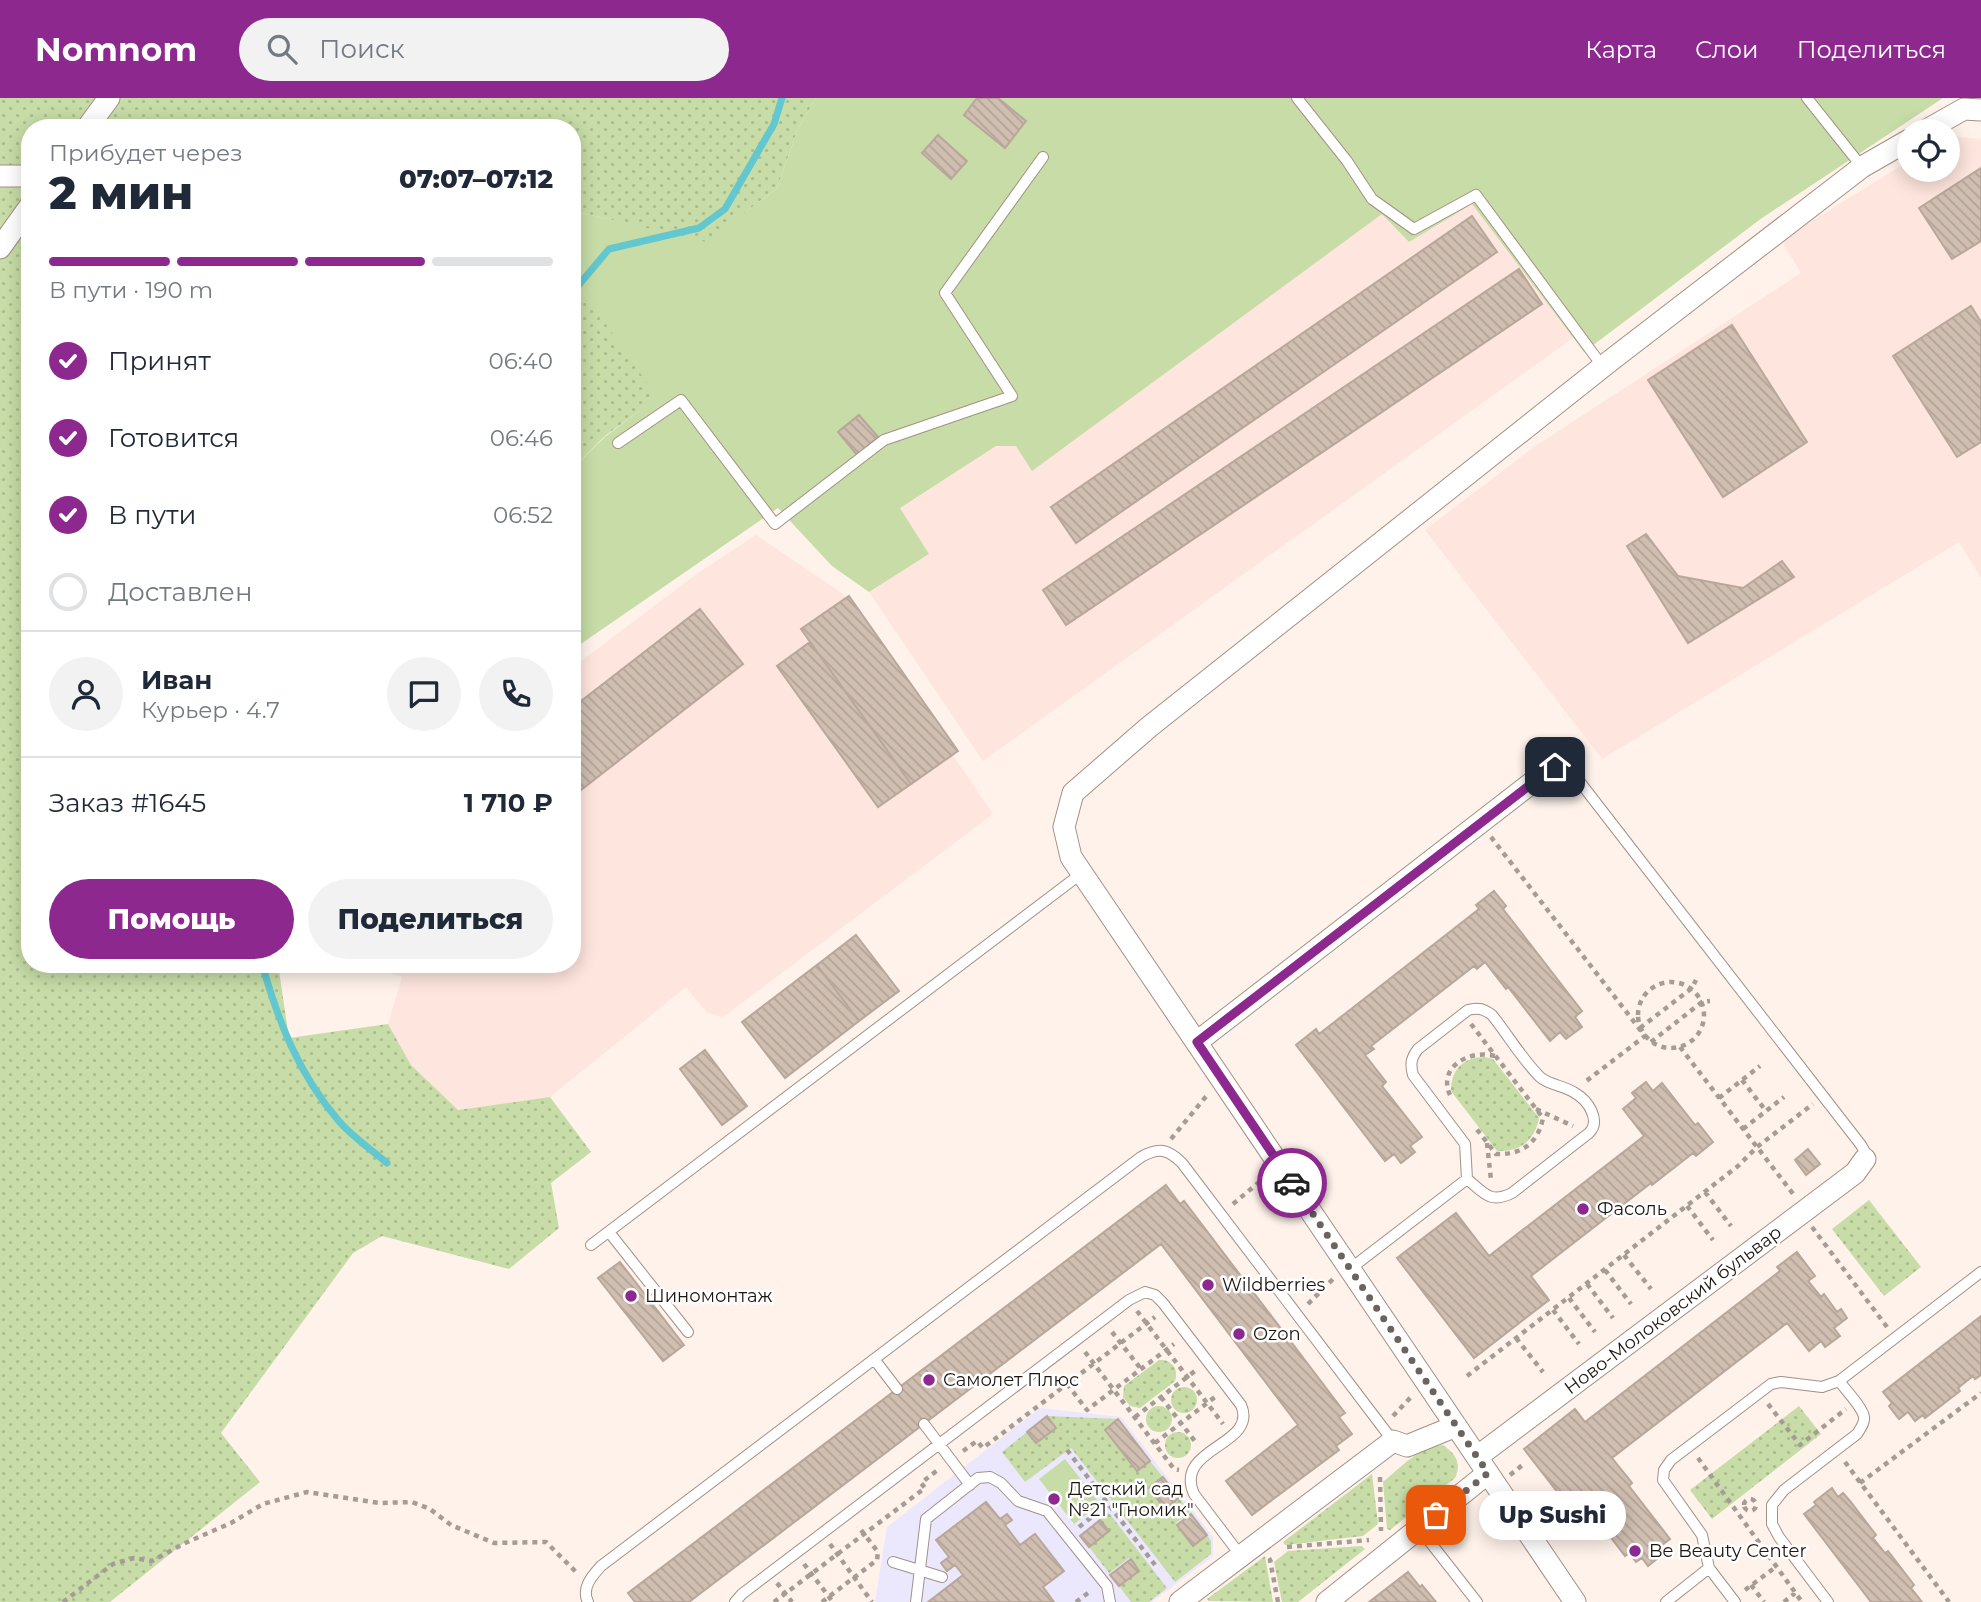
<!DOCTYPE html>
<html lang="ru">
<head>
<meta charset="utf-8">
<style>
  body { margin:0; font-family:Montserrat,sans-serif; background:#f2f2f3; color:#1f2937; height:100vh; display:flex; flex-direction:column; font-size:26px; white-space:nowrap }
  * { box-sizing:border-box; margin:0 }
  p { font-size:23px; color:#747a83 }
  .icon { flex:none; width:38px; height:38px; fill:none; stroke:currentColor; stroke-width:2; stroke-linecap:round; stroke-linejoin:round }
  .map { position:relative; flex:1; overflow:hidden }
  .panel { position:absolute; left:21px; top:21px; width:560px; height:854px; display:flex; flex-direction:column; background:#fff; border-radius:28px; box-shadow:0 4px 18px #0003 }
  .panel>* { flex:none }
  .fabs { position:absolute; left:1897px; top:21px; display:grid; gap:14px }
  .fabs a { display:grid; place-items:center; width:63px; height:63px; border-radius:50%; background:#fff; box-shadow:0 4px 18px #0003; font-size:35px }
  .pin { position:absolute; display:grid; place-items:center; width:60px; height:60px; color:#fff; margin:-30px; border-radius:14px; box-shadow:0 4px 10px #0006 }
  .courier { position:absolute; display:grid; place-items:center; width:70px; height:70px; margin:-35px; border:5px solid #8d288f; border-radius:50%; background:#fff; color:#222; box-shadow:0 2px 9px #0007 }
  .bubble { position:absolute; height:49px; border-radius:24px; background:#fff; box-shadow:0 4px 18px #0003; font-size:23px; font-weight:800; line-height:49px; text-align:center }
  .head em { font-style:normal; font-weight:800 }
  .head div { display:flex; flex-direction:column-reverse }
  .head { display:flex; align-items:center; justify-content:space-between; height:119px; padding:0 28px }
  h1 { font-size:46px; font-weight:800; line-height:52px }
  .bar { display:grid; grid-template-columns:repeat(4,1fr); gap:10px 7px; align-content:center; height:84px; padding:0 28px }
  .bar i { height:9px; border-radius:5px; background:#e0e1e3 }
  .bar .active { background:#8d288f }
  .bar p { grid-column:span 4 }
  .line { display:flex; align-items:center; gap:18px; padding:0 28px; border-top:2px solid #e0e1e3 }
  .line div { flex:1 }
  .round { display:grid; place-items:center; flex:none; width:74px; height:74px; border-radius:37px; background:#f2f2f3 }
  ol { padding:0 28px; list-style:none }
  li { display:flex; align-items:center; gap:21px; height:77px }
  li p { margin-inline-start:auto }
  li .icon { padding:7px; border-radius:50%; background:#8d288f; color:#fff; stroke-width:4 }
  li:last-child { color:#747a83 }
  li i { width:38px; height:38px; border:4px solid #e0e1e3; border-radius:50% }
  .button { display:flex; gap:14px; margin-top:auto; padding:14px 28px }
  .button a { flex:1; height:80px; border-radius:42px; background:#8d288f; color:#fff; font-size:28px; font-weight:800; line-height:80px; text-align:center }
  .button a+a { background:#f2f2f3; color:#1f2937 }
  header { display:flex; align-items:center; gap:42px; box-sizing:border-box; height:98px; padding:0 35px; background:#8d288f; color:#fff }
  header strong { font-size:33px }
  nav { display:flex; gap:38px; margin-inline-start:auto; font-size:24px }
  .search { width:490px; height:63px; background:#f2f2f3; display:flex; align-items:center; gap:18px; box-sizing:border-box; padding:0 24px; border-radius:38px; color:#747a83; font-size:26px }
  .map>svg:first-child { display:block }
</style>
</head>
<body>
<header>
<strong>Nomnom</strong>
<div class="search"><svg class="icon" aria-label="search" viewBox="0 0 24 24"><circle cx="10" cy="10" r="6"/><path d="M15 15l6 6"/></svg>Поиск</div>
<nav><a>Карта</a><a>Слои</a><a>Поделиться</a></nav>
</header>
<div class="map">
<svg width="1981" height="1504" viewBox="0 0 1981 1504">
  <defs>
    <pattern id="grass-dots" width="8" height="8" patternUnits="userSpaceOnUse" patternTransform="scale(1.75)"><rect width="8" height="8" fill="#c7dca7"/><path d="M2 2h.1M6 6h.1" fill="none" stroke="#aabc8f" stroke-width="1.8" stroke-linecap="round"/></pattern>
    <pattern id="building-back-hatch" width="6" height="6" patternUnits="userSpaceOnUse" patternTransform="scale(1.75)"><rect width="6" height="6" fill="#d0beb1"/><path d="M-1 5l2 2M0 0l6 6M5-1l2 2" fill="none" stroke="#b2a397"/></pattern>
  </defs>
  <rect width="100%" height="100%" fill="#fef2ea"/>
  <path fill="#fee5dd" d="M 1949,38 L 1981,41 L 1981,480 L 1959,444 L 1602,661 L 1425,432 L 1534,349 L 1801,175 L 1781,142 L 1909,63 L 1909,72 L 1948,72 Z
    M 1472,106 L 1573,240 L 983,663 L 869,494 L 929,456 L 899,410 L 996,348 L 1016,348 L 1032,372 L 1383,115 L 1409,144 Z
    M 756,437 L 843,496 L 993,716 L 723,919 L 707,915 L 686,889 L 550,999 L 458,1012 L 411,967 L 388,926 L 402,879 L 363,866 L 572,866 L 572,570 L 698,475 Z"/>
  <path fill="#ebe8fe" d="M 1040,1310 L 1121,1319 L 1213,1439 L 1213,1458 L 1152,1504 L 875,1504 L 887,1429 Z"/>
  <path fill="url(#grass-dots)" d="M 0,0 L 816,0 L 798,31 L 777,90 L 706,145 L 583,115 L 572,124 L 572,30 L 30,30 L 30,866 L 278,866 L 289,940 L 388,926 L 411,967 L 458,1012 L 550,999 L 591,1054 L 551,1085 L 559,1130 L 509,1171 L 382,1138 L 353,1155 L 221,1335 L 260,1384 L 110,1504 L 0,1504 Z
    M 572,178 L 658,299 L 605,338 L 572,371 Z
    M 1485,959 L 1493,961 L 1539,1020 C 1535,1042 1520,1054 1497,1053 L 1451,993 C 1451,971 1464,959 1485,959 Z
    M 1869,1102 L 1921,1169 L 1884,1198 L 1832,1131 Z
    M 1159,1262 C 1172,1261 1179,1271 1175,1283 L 1140,1310 L 1130,1308 L 1123,1299 L 1124,1288 Z
    M1171 1302a13 13 0 1 1 26 0a13 13 0 1 1-26 0Z
    M1146 1321a13 13 0 1 1 26 0a13 13 0 1 1-26 0Z
    M 1799,1308 L 1821,1336 L 1712,1421 L 1690,1392 Z
    M 1047,1318 L 1118,1321 L 1105,1332 L 1137,1373 L 1150,1363 L 1163,1379 L 1165,1410 L 1179,1400 L 1190,1414 L 1176,1425 L 1193,1448 L 1207,1437 L 1211,1443 L 1211,1456 L 1175,1484 L 1071,1350 L 1025,1384 L 1002,1354 L 1027,1334 L 1036,1345 L 1056,1330 Z
    M1165 1347a13 13 0 1 1 26 0a13 13 0 1 1-26 0Z
    M 1443,1347 C 1456,1356 1462,1366 1455,1380 L 1390,1432 L 1387,1431 L 1383,1384 C 1401,1369 1419,1349 1443,1347 Z
    M 1372,1376 L 1378,1426 L 1363,1438 L 1285,1447 L 1283,1444 Z
    M 1109,1415 L 1167,1490 L 1149,1504 L 1131,1504 L 1119,1488 L 1139,1473 L 1131,1461 L 1129,1460 L 1109,1475 L 1089,1449 L 1109,1433 L 1100,1422 Z
    M 1362,1448 L 1365,1451 L 1298,1504 L 1282,1504 L 1274,1464 L 1288,1453 Z
    M 1265,1458 L 1273,1504 L 1209,1503 L 1207,1501 Z"/>
  <path fill="#c7dca7" d="M 816,0 L 1943,0 L 1762,120 L 1584,254 L 1472,106 L 1409,144 L 1382,116 L 1032,373 L 1016,348 L 996,348 L 900,410 L 929,456 L 869,494 L 832,468 L 778,410 L 572,552 L 572,371 L 605,339 L 657,299 L 572,178 L 572,124 L 583,115 L 706,144 L 777,90 L 798,31 Z
    M 1065,1361 L 1100,1406 L 1074,1426 L 1039,1381 Z"/>
  <g fill="none" stroke-linecap="round" stroke-linejoin="round">
    <path stroke="#62c7ce" stroke-width="7" d="M 572,195 L 609,151 L 699,130 L 725,111 L 774,26 L 782,0
      M 262,866 C 279,925 298,975 338,1022 C 351,1038 371,1051 387,1065"/>
  </g>
  <path fill="url(#building-back-hatch)" stroke="#b8a79a" stroke-width="2" d="M 977,0 L 998,0 L 1026,23 L 1005,50 L 964,17 Z
    M 938,37 L 967,63 L 951,81 L 922,55 Z
    M 1981,70 L 1981,143 L 1952,161 L 1919,110 Z
    M 1472,118 L 1497,154 L 1076,445 L 1051,409 Z
    M 1519,171 L 1542,206 L 1066,527 L 1043,492 Z
    M 1971,208 L 1981,224 L 1981,344 L 1957,359 L 1893,258 Z
    M 1732,227 L 1807,344 L 1723,399 L 1648,282 Z
    M 859,317 L 878,339 L 857,357 L 838,334 Z
    M 1646,436 L 1678,478 L 1743,490 L 1782,463 L 1794,479 L 1688,545 L 1627,448 Z
    M 849,498 L 958,653 L 911,686 L 801,531 Z
    M 700,511 L 743,566 L 572,699 L 572,610 Z
    M 810,544 L 911,686 L 878,709 L 777,568 Z
    M 1494,793 L 1506,808 L 1503,811 L 1582,913 L 1575,919 L 1582,929 L 1566,941 L 1560,934 L 1550,943 L 1508,889 L 1506,891 L 1485,864 L 1477,871 L 1474,868 L 1371,948 L 1374,951 L 1365,957 L 1386,984 L 1382,988 L 1422,1039 L 1410,1048 L 1415,1054 L 1401,1065 L 1394,1056 L 1385,1063 L 1296,947 L 1316,931 L 1319,936 L 1346,915 L 1479,811 L 1476,807 Z
    M 856,837 L 899,893 L 859,923 L 817,867 Z
    M 817,867 L 859,923 L 785,980 L 742,924 Z
    M 705,952 L 747,1008 L 722,1027 L 680,971 Z
    M 1646,984 L 1653,993 L 1662,985 L 1695,1027 L 1698,1025 L 1713,1044 L 1696,1058 L 1693,1055 L 1652,1087 L 1651,1085 L 1531,1178 L 1549,1202 L 1474,1260 L 1397,1160 L 1456,1115 L 1489,1158 L 1644,1038 L 1623,1011 L 1636,1000 L 1632,995 Z
    M 1808,1051 L 1820,1066 L 1806,1077 L 1795,1062 Z
    M 1166,1087 L 1180,1106 L 1184,1103 L 1345,1315 L 1339,1319 L 1352,1336 L 1336,1348 L 1339,1352 L 1252,1417 L 1226,1383 L 1298,1327 L 1161,1146 L 689,1504 L 635,1504 L 628,1495 Z
    M 1797,1154 L 1815,1178 L 1808,1183 L 1821,1199 L 1824,1196 L 1837,1214 L 1841,1211 L 1847,1220 L 1834,1230 L 1840,1238 L 1825,1249 L 1821,1243 L 1809,1253 L 1787,1225 L 1612,1360 L 1632,1385 L 1629,1388 L 1670,1441 L 1658,1450 L 1663,1456 L 1648,1468 L 1642,1460 L 1636,1464 L 1629,1455 L 1625,1458 L 1597,1421 L 1601,1418 L 1592,1406 L 1576,1418 L 1524,1351 L 1575,1311 L 1585,1324 L 1780,1173 L 1777,1169 Z
    M 620,1164 L 684,1247 L 663,1263 L 598,1180 Z
    M 1981,1218 L 1981,1277 L 1975,1281 L 1973,1278 L 1958,1290 L 1960,1293 L 1925,1320 L 1923,1317 L 1915,1323 L 1908,1314 L 1899,1321 L 1889,1308 L 1892,1305 L 1883,1294 Z
    M 1047,1318 L 1056,1330 L 1036,1345 L 1027,1334 Z
    M 1118,1321 L 1150,1363 L 1137,1373 L 1105,1332 Z
    M 1163,1379 L 1179,1400 L 1165,1411 L 1149,1390 Z
    M 1832,1390 L 1838,1399 L 1843,1395 L 1850,1403 L 1876,1437 L 1873,1440 L 1885,1455 L 1888,1453 L 1914,1487 L 1911,1490 L 1922,1504 L 1871,1504 L 1804,1416 L 1816,1407 L 1814,1404 Z
    M 986,1404 L 1000,1421 L 1007,1416 L 1012,1422 L 1005,1427 L 1020,1447 L 1035,1436 L 1064,1473 L 1043,1489 L 1054,1504 L 928,1504 L 963,1477 L 955,1467 L 947,1473 L 941,1465 L 949,1459 L 936,1442 Z
    M 1191,1416 L 1207,1437 L 1193,1448 L 1177,1427 Z
    M 1100,1422 L 1109,1433 L 1089,1449 L 1080,1438 Z
    M 1131,1461 L 1139,1473 L 1119,1488 L 1110,1477 Z
    M 1408,1474 L 1420,1489 L 1422,1487 L 1436,1504 L 1369,1504 Z"/>
  <g fill="none" stroke-linecap="round" stroke-linejoin="round">
    <defs>
      <path id="lane" d="M 1297,0 L 1347,63 L 1372,101 L 1414,131 L 1476,97 L 1603,269
        M 1807,0 L 1862,69
        M 618,345 L 681,302 L 775,426 L 884,342 L 1012,298 L 945,195 L 1043,59
        M 1563,669 L 1576,679 L 1823,998 L 1861,1047 L 1865,1054 L 1865,1061
        M 609,1134 L 688,1234
        M 591,1147 L 1082,775
        M 1350,1171 L 1467,1081 L 1465,1046 L 1413,977 C 1410,966 1411,960 1418,951 L 1468,912 C 1478,909 1484,911 1492,917 C 1508,937 1522,961 1540,979 C 1549,987 1565,988 1575,995 C 1589,1003 1601,1023 1589,1035 L 1512,1095 C 1490,1106 1484,1095 1467,1081
        M 874,1261 L 897,1291
        M 924,1326 L 970,1387
        M 1419,1430 L 1477,1504
        M 893,1464 L 942,1479
        M 588,1504 C 581,1490 592,1478 601,1468 L 1141,1059 C 1159,1049 1168,1051 1182,1065 L 1393,1343
        M 735,1504 L 742,1496 L 1129,1202 L 1145,1194 L 1155,1197 L 1163,1205 L 1241,1307 C 1259,1348 1173,1349 1194,1396 L 1241,1458
        M 916,1504 L 926,1421 L 978,1380 L 990,1379 L 1001,1385 L 1018,1403 L 1047,1413 L 1107,1488 L 1110,1504
        M 1666,1504 L 1709,1470
        M 1735,1504 L 1709,1470 L 1702,1437 L 1663,1382 L 1664,1372 L 1671,1362 L 1771,1286 L 1781,1284 L 1822,1289 L 1839,1283 L 1981,1174
        M 1828,1504 L 1779,1439 L 1772,1426 L 1772,1407 L 1784,1392 L 1857,1336 C 1860,1331 1865,1325 1864,1319 C 1863,1310 1845,1291 1839,1283"/>
      <path id="street" d="M 87,30 L 109,0
        M 1925,33 L 1964,11 L 1981,12
        M 0,78 L 30,78
        M 0,150 L 30,108
        M 1197,944 L 1547,673 L 1563,669
        M 1477,1359 L 1855,1075 L 1865,1061
        M 1180,1504 L 1393,1343 L 1407,1348 L 1456,1328
        M 1327,1504 L 1488,1375
        M 1575,1504 L 1071,759 L 1064,729 L 1073,695 L 1149,629 L 1610,263 L 1862,69 L 1909,42"/>
    </defs>
    <use href="#lane" stroke="#a29184" stroke-width="12"/>
    <use href="#street" stroke="#a29184" stroke-width="23"/>
    <path stroke="#a59c95" stroke-width="4.5" stroke-dasharray="5 5" stroke-linecap="butt" d="M 1491,739 L 1645,938 L 1585,984
      M1638 917a33 33 0 1 1 66 0a33 33 0 1 1-66 0Z
      M 1471,926 L 1543,1020 C 1538,1045 1522,1057 1496,1056 L 1475,1029
      M 1640,930 L 1692,890 L 1696,882
      M 1651,944 L 1702,904 L 1710,903
      M 1680,949 L 1794,1097
      M 1742,982 L 1766,1013
      M 1450,997 C 1437,969 1470,951 1495,958
      M 1719,1000 L 1760,968
      M 1536,1011 L 1573,1028
      M 1743,1031 L 1784,999
      M 1171,1041 L 1208,996
      M 1487,1045 L 1491,1082
      M 1705,1094 L 1731,1128
      M 1233,1106 L 1264,1080
      M 1687,1108 L 1713,1142
      M 1812,1129 L 1887,1229
      M 1624,1157 L 1651,1191
      M 1605,1172 L 1631,1206
      M 1587,1186 L 1613,1220
      M 1569,1200 L 1595,1234
      M 1308,1206 L 1334,1180
      M 1553,1212 L 1579,1246
      M 1137,1213 L 1223,1326
      M 1112,1234 L 1141,1271
      M 1516,1240 L 1543,1274
      M 1085,1254 L 1174,1371 L 1179,1372
      M 1467,1278 L 1738,1068 L 1757,1049 L 1813,1006
      M 1067,1286 L 1087,1312 L 1174,1246
      M 1161,1299 L 1197,1346
      M 1768,1306 L 1800,1347 L 1846,1311
      M 1393,1318 L 1411,1299
      M 1135,1319 L 1195,1273
      M 1155,1345 L 1215,1299
      M 1067,1352 L 1155,1467
      M 963,1353 L 977,1343 L 983,1350 L 1155,1219
      M 1698,1360 L 1802,1504
      M 1845,1364 L 1949,1504
      M 1510,1377 L 1525,1365
      M 1380,1379 L 1381,1433
      M 1860,1385 L 1981,1295
      M1744 1407a6 6 0 1 1 12 0a6 6 0 1 1-12 0Z
      M 1079,1429 L 1108,1406
      M 830,1446 L 872,1504
      M 1287,1449 L 1369,1442
      M 1272,1461 L 1270,1462 L 1278,1504
      M 804,1466 L 833,1504
      M 777,1485 L 792,1504
      M 1751,1487 L 1764,1504
      M 1745,1492 L 1777,1468
      M 63,1504 L 113,1466 L 134,1460 L 152,1463 L 183,1446 L 231,1425 L 263,1406 L 307,1394 L 380,1405 L 412,1404 L 430,1411 L 451,1427 L 494,1445 L 546,1444 L 578,1476
      M 774,1504 L 925,1390 L 921,1385 L 939,1371
      M 822,1504 L 877,1462 L 878,1454 L 858,1428
      M 1076,1504 L 1092,1492
      M 1784,1504 L 1795,1495"/>
    <use href="#lane" stroke="#fff" stroke-width="10"/>
    <use href="#street" stroke="#fff" stroke-width="21"/>
  </g>
  <g fill="none" stroke-linecap="round" stroke-linejoin="round">
    <path stroke="#6b635d" stroke-width="7" stroke-dasharray="0 12.6" d="M 1292,1085 L 1488,1375 L 1436,1417"/>
    <path stroke="#8d288f" stroke-width="9" d="M 1292,1085 L 1197,944 L 1548,673 L 1555,669"/>
  </g>
  <g fill="#8d288f" stroke="#fff" stroke-width="2.5">
    <circle cx="1583" cy="1111" r="7"/>
    <circle cx="1208" cy="1187" r="7"/>
    <circle cx="631" cy="1198" r="7"/>
    <circle cx="1239" cy="1236" r="7"/>
    <circle cx="929" cy="1282" r="7"/>
    <circle cx="1054" cy="1401" r="7"/>
    <circle cx="1635" cy="1453" r="7"/>
  </g>
  <g text-anchor="middle" dominant-baseline="central" stroke-width="5" stroke-linejoin="round" paint-order="stroke">
    <g font-size="18" fill="#1c1611" stroke="#fff" text-anchor="start">
      <text x="1597" y="1111">Фасоль</text>
      <text x="1222" y="1187">Wildberries</text>
      <text x="645" y="1198">Шиномонтаж</text>
      <text x="1253" y="1236">Ozon</text>
      <text x="943" y="1282">Самолет Плюс</text>
      <text x="1068" y="1391">Детский сад<tspan x="1068" dy="21">№21 "Гномик"</tspan></text>
      <text x="1649" y="1453">Be Beauty Center</text>
    </g>
    <g font-size="18" fill="#1c1611" stroke="#fff">
      <text transform="translate(1673 1212) rotate(-37)">Ново-Молоковский бульвар</text>
    </g>
  </g>
</svg>
<div class="fabs">
<a><svg class="icon" aria-label="locate" viewBox="0 0 24 24"><circle cx="12" cy="12" r="6"/><path d="M12 2v4M12 18v4M2 12h4M18 12h4"/></svg></a>
</div>
<div class="pin" style="left:1436px;top:1417px;background:#ea580c"><svg class="icon" aria-label="bag" viewBox="0 0 24 24"><path d="M5 8h14l-1 12H6zM9 8a3 3 0 0 1 6 0"/></svg></div>
<div class="pin" style="left:1555px;top:669px;background:#1f2937"><svg class="icon" aria-label="home" viewBox="0 0 24 24"><path d="M3 11l9-7 9 7M6 9v11h12V9"/></svg></div>
<div class="courier" style="left:1292px;top:1085px"><svg class="icon" aria-label="car" viewBox="0 0 24 24"><path d="M5 17H2v-5l4-1 3-4h7l3 4 3 1v5h-3M9 17h6M6 11h13"/><circle cx="7" cy="17" r="2"/><circle cx="17" cy="17" r="2"/></svg></div>
<div class="bubble" style="left:1479px;top:1393px;width:147px">Up Sushi</div>
<section class="panel">
<div class="head"><div><h1>2 мин</h1><p>Прибудет через</p></div><em>07:07–07:12</em></div>
<div class="bar"><i class="active"></i><i class="active"></i><i class="active"></i><i></i><p>В пути · 190 m</p></div>
<ol>
<li><svg class="icon" aria-label="check" viewBox="0 0 24 24"><path d="M5 12l5 5 9-10"/></svg>Принят<p>06:40</p></li>
<li><svg class="icon" aria-label="check" viewBox="0 0 24 24"><path d="M5 12l5 5 9-10"/></svg>Готовится<p>06:46</p></li>
<li><svg class="icon" aria-label="check" viewBox="0 0 24 24"><path d="M5 12l5 5 9-10"/></svg>В пути<p>06:52</p></li>
<li><i></i>Доставлен</li>
</ol>
<div class="line" style="height:126px"><a class="round"><svg class="icon" aria-label="person" viewBox="0 0 24 24"><circle cx="12" cy="8" r="4"/><path d="M4 21q1-7 8-7t8 7"/></svg></a><div><b>Иван</b><p>Курьер · 4.7</p></div><a class="round"><svg class="icon" aria-label="chat" viewBox="0 0 24 24"><path d="M4 5h16v11H9l-5 4z"/></svg></a><a class="round"><svg class="icon" aria-label="phone" viewBox="0 0 24 24"><path d="M5 4h4l2 5-3 2q2 4 5 5l2-3 5 2v4C11 20 4 13 5 4z"/></svg></a></div>
<div class="line" style="height:91px"><div>Заказ #1645</div><b>1 710 ₽</b></div>
<div class="button"><a>Помощь</a><a>Поделиться</a></div>
</section>
</div>
</body>
</html>
